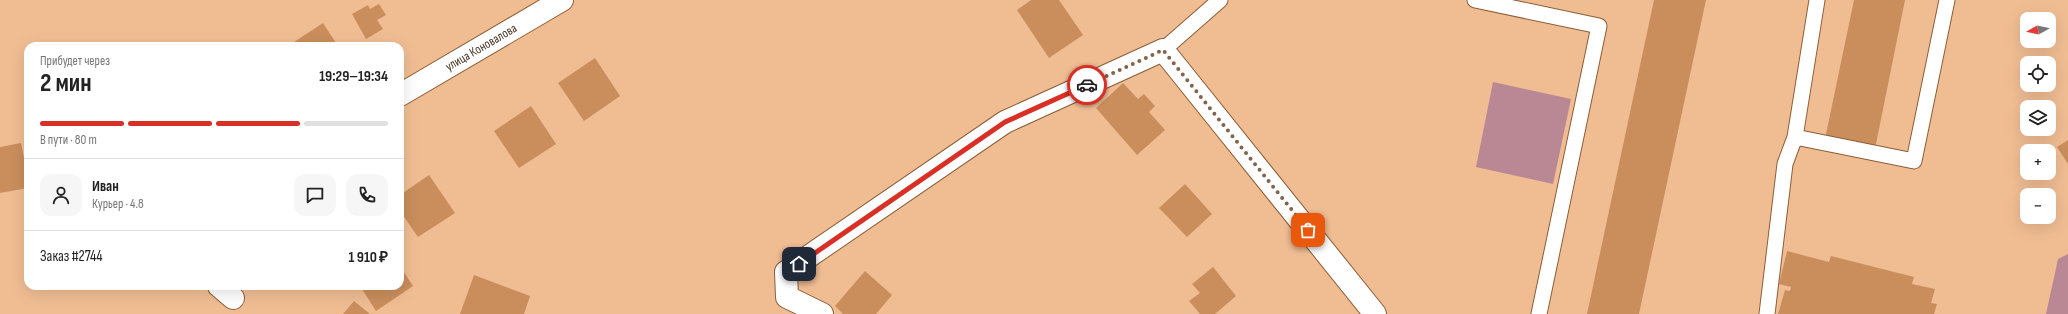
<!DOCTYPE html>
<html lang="ru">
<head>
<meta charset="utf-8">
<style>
  body { margin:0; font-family:"Sofia Sans Condensed",sans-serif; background:#f6f6f6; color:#222; height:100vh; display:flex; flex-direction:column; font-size:15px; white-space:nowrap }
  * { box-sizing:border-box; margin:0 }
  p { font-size:13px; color:#767676 }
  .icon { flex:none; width:22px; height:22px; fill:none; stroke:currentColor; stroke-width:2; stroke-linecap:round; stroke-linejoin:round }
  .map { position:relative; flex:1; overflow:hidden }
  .sheet { position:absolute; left:24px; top:42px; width:380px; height:248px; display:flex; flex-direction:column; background:#fff; border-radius:12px; box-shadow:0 4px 16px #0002 }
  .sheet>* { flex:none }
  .needle { width:26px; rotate:262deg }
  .tools { position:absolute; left:2020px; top:12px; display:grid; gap:8px }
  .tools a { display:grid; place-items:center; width:36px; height:36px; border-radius:8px; background:#fff; box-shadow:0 4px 16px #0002; font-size:20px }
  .pin { position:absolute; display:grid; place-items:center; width:34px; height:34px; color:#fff; margin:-17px; border-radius:8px; box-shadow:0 2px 6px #0006 }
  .courier { position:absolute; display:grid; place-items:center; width:40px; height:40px; margin:-20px; border:3px solid #d93025; border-radius:50%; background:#fff; color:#222; box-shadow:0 1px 5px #0007 }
  .summary em { font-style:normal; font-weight:700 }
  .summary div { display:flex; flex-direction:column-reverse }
  .summary { display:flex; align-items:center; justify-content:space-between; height:68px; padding:0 16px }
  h1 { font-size:26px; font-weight:700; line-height:30px }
  .bar { display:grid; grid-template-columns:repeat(4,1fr); gap:6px 4px; align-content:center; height:48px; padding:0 16px }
  .bar i { height:5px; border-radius:3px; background:#e0e0e0 }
  .bar .selected { background:#d93025 }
  .bar p { grid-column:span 4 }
  .line { display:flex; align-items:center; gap:10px; padding:0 16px; border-top:1px solid #e0e0e0 }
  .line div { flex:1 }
  .round { display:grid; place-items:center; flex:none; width:42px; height:42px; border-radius:12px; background:#f6f6f6 }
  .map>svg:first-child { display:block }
</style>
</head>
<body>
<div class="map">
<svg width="2068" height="314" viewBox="0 0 2068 314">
  <rect width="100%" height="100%" fill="#f0bd93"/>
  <path fill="#ba8795" d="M 1493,82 L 1571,99 L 1553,184 L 1476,167 Z
    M 2068,254 L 2068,314 L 2046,314 L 2058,259 Z"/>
  <path fill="#c98e5c" d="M 1031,0 L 1059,0 L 1083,35 L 1049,58 L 1017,10 Z
    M 1654,0 L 1706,0 L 1639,314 L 1587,314 Z
    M 1854,0 L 1905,0 L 1875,149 L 1825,139 Z
    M 379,4 L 386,15 L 377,20 L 383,29 L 366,39 L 352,14 L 368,5 L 370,9 Z
    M 323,23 L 338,46 L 288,46 Z
    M 595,58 L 620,96 L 584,121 L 558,83 Z
    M 1123,83 L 1138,99 L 1144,94 L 1155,106 L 1149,112 L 1165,130 L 1137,155 L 1096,108 Z
    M 531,106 L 556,144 L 519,168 L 494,131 Z
    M 2068,140 L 2068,164 L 2057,147 Z
    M 21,143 L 28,178 L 28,188 L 0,193 L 0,147 Z
    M 429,175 L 455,213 L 418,237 L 400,211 L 400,195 Z
    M 1185,184 L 1212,214 L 1187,237 L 1159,208 Z
    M 1787,251 L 1829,262 L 1831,256 L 1914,277 L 1912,284 L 1935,289 L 1931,303 L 1937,304 L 1934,314 L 1778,314 L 1785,290 L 1790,291 L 1791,287 L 1779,284 Z
    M 400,266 L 413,286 L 376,311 L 360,286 L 400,286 Z
    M 1213,267 L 1236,296 L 1215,314 L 1200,314 L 1189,301 L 1200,293 L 1192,284 Z
    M 865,271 L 892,295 L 876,314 L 843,314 L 835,306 Z
    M 474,275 L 530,296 L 524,314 L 460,314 Z
    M 354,301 L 370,314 L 343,314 Z"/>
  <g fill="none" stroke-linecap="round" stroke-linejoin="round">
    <defs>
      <path id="service" d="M 1475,0 L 1599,26 L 1539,314
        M 1163,50 L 1220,0
        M 1795,137 L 1914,161 L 1947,0
        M 1767,314 L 1785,164 L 1795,137 L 1817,0"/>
      <g id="minor">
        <path id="s1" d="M 400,95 L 562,0"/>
        <path d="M 219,286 L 233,298"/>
        <path d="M 822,314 L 787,297 L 786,272 L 1005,122 L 1163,50 L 1375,314"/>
      </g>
    </defs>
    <use href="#service" stroke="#8c5e37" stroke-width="17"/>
    <use href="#minor" stroke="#8c5e37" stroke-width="24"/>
    <use href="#service" stroke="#fff" stroke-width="15"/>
    <use href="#minor" stroke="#fff" stroke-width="22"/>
  </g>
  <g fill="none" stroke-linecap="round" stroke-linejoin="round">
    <path stroke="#83644a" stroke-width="4" stroke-dasharray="0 7.2" d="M 1087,85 L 1163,50 L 1308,230"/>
    <path stroke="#d93025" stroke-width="5" d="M 799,264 L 1005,122 L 1087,85"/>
  </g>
  <g text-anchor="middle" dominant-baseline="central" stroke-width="3" stroke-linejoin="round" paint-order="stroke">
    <g font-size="13" fill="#483423" stroke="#f0bd93">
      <text stroke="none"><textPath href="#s1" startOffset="94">улица Коновалова</textPath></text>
    </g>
  </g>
</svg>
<div class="tools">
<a><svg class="needle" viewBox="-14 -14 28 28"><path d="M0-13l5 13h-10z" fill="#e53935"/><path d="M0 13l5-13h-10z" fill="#767676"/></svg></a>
<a><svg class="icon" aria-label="locate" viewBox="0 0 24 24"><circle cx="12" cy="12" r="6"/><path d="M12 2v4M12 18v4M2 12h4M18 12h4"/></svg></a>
<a><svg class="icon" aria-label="layers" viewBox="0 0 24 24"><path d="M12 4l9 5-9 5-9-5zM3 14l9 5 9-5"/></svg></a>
<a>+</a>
<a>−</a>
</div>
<div class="pin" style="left:1308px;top:230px;background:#ea580c"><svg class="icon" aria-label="bag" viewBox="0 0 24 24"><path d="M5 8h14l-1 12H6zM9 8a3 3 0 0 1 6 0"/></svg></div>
<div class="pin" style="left:799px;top:264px;background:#1f2937"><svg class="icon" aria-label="home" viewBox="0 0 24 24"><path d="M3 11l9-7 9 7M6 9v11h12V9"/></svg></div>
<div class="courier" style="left:1087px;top:85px"><svg class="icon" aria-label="car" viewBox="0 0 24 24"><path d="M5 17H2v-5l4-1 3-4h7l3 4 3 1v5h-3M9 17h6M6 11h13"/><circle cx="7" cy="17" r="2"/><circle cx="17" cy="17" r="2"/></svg></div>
<section class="sheet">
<div class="summary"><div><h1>2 мин</h1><p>Прибудет через</p></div><em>19:29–19:34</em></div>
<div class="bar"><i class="selected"></i><i class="selected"></i><i class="selected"></i><i></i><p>В пути · 80 m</p></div>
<div class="line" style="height:72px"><a class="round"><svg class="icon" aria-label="person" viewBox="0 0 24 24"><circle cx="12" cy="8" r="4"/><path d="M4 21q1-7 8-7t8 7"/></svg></a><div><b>Иван</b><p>Курьер · 4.8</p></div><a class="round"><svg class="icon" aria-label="chat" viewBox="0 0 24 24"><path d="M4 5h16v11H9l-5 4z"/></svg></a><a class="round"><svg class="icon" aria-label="phone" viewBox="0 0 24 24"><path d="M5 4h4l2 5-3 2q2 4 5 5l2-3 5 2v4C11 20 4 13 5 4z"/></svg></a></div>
<div class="line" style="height:52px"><div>Заказ #2744</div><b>1 910 ₽</b></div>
</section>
</div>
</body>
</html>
